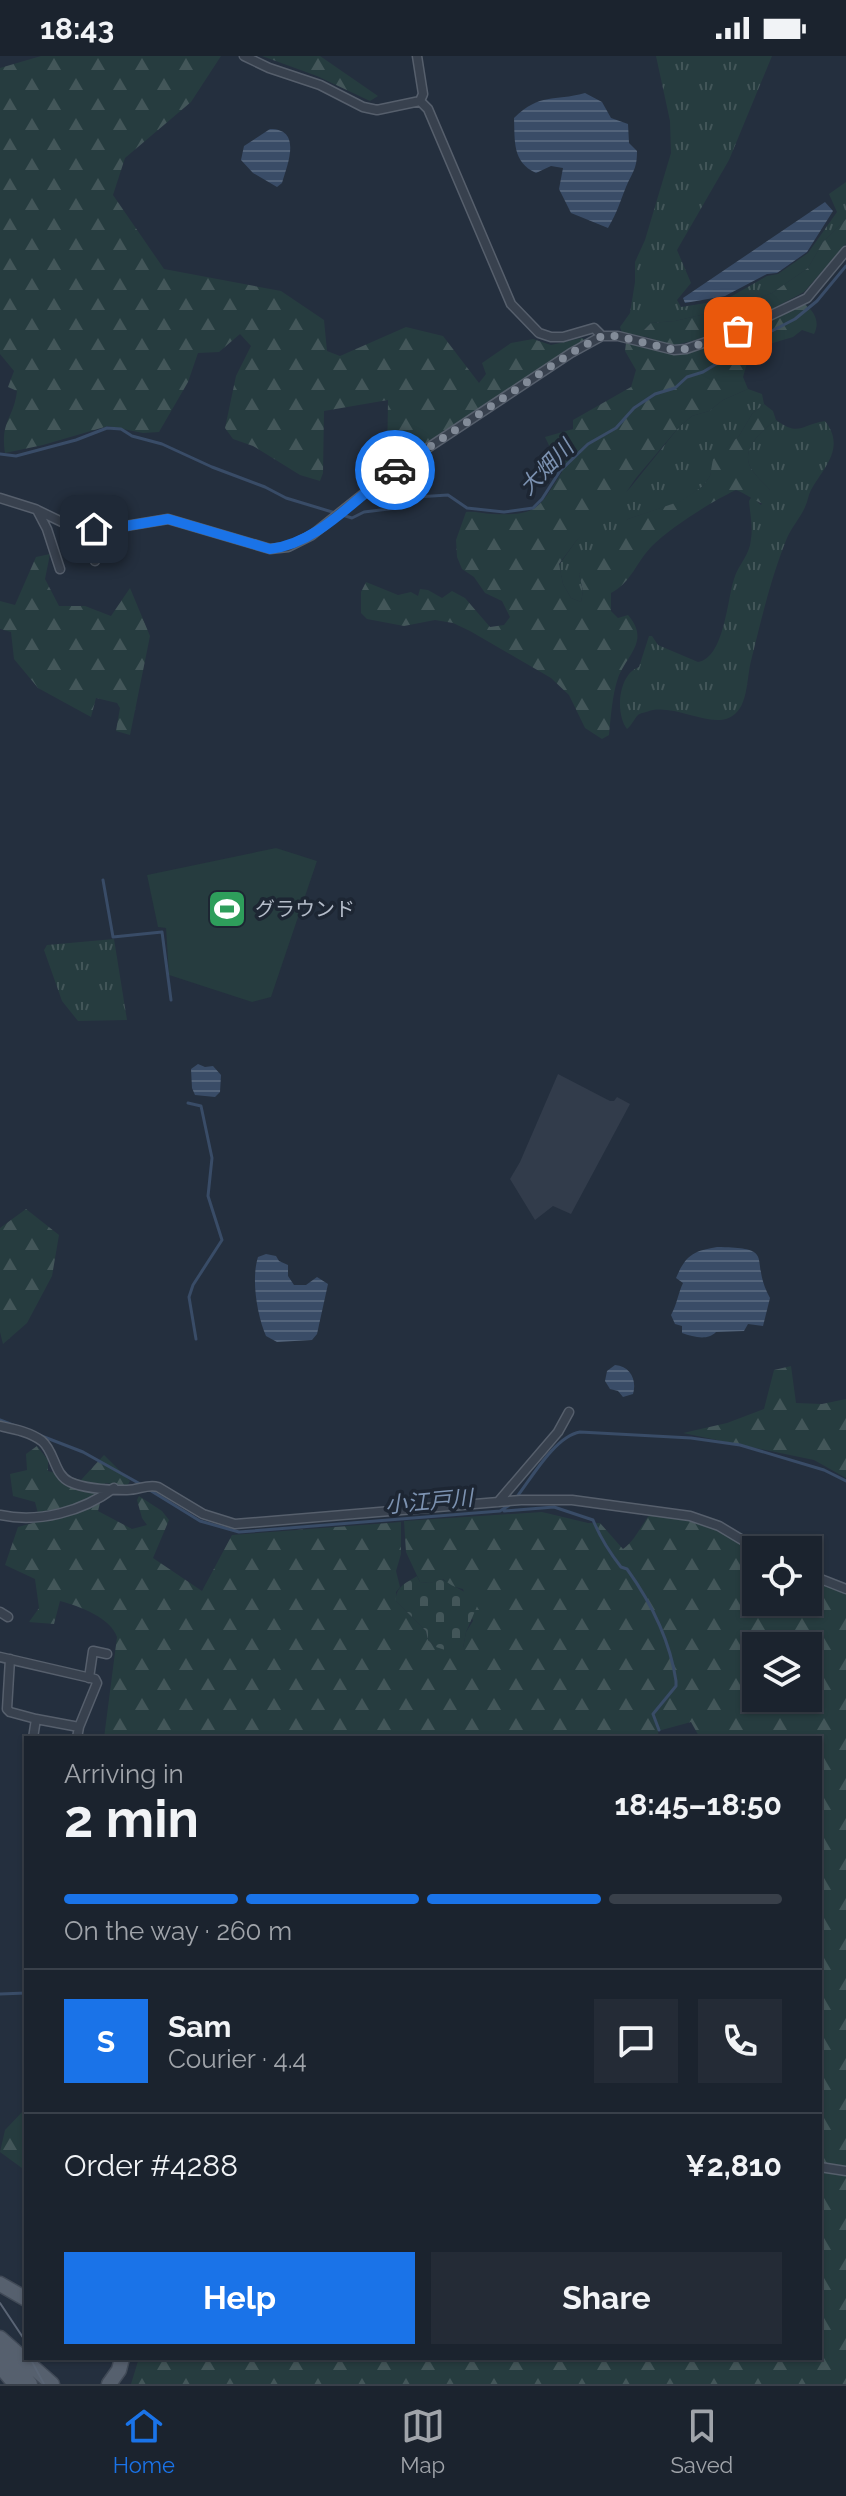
<!DOCTYPE html>
<html lang="en">
<head>
<meta charset="utf-8">
<style>
  body { margin:0; font-family:Raleway,"Noto Sans JP",sans-serif; background:#242b36; color:#f1f3f6; height:100vh; display:flex; flex-direction:column; font-size:30px; white-space:nowrap }
  * { box-sizing:border-box; margin:0 }
  p { font-size:26px; color:#a0a4aa }
  .icon { flex:none; width:44px; height:44px; fill:none; stroke:currentColor; stroke-width:2; stroke-linecap:round; stroke-linejoin:round }
  .map { position:relative; flex:1; overflow:hidden }
  .details { position:absolute; left:24px; top:1680px; width:798px; height:624px; display:flex; flex-direction:column; background:#1b232e; border-radius:0px; box-shadow:0 2px 6px #0004,0 0 0 2px #39404a }
  .details>* { flex:none }
  .fabs { position:absolute; left:742px; top:1480px; display:grid; gap:16px }
  .fabs a { display:grid; place-items:center; width:80px; height:80px; border-radius:0px; background:#1b232e; box-shadow:0 2px 6px #0004,0 0 0 2px #39404a; font-size:40px }
  .pin { position:absolute; display:grid; place-items:center; width:68px; height:68px; color:#fff; margin:-34px; border-radius:16px; box-shadow:0 4px 12px #0006 }
  .courier { position:absolute; display:grid; place-items:center; width:80px; height:80px; margin:-40px; border:6px solid #1a73e8; border-radius:50%; background:#fff; color:#222; box-shadow:0 2px 10px #0007 }
  .headline em { font-style:normal; font-weight:700 }
  .headline div { display:flex; flex-direction:column-reverse }
  .headline { display:flex; align-items:center; justify-content:space-between; height:136px; padding:0 40px }
  h1 { font-size:52px; font-weight:700; line-height:60px }
  .bar { display:grid; grid-template-columns:repeat(4,1fr); gap:12px 8px; align-content:center; height:96px; padding:0 40px }
  .bar i { height:10px; border-radius:6px; background:#39404a }
  .bar .active { background:#1a73e8 }
  .bar p { grid-column:span 4 }
  .line { display:flex; align-items:center; gap:20px; padding:0 40px; border-top:2px solid #39404a }
  .line div { flex:1 }
  .round { display:grid; place-items:center; flex:none; width:84px; height:84px; border-radius:0px; background:#242b36 }
  .cta { display:flex; gap:16px; margin-top:auto; padding:16px 40px }
  .cta a { flex:1; height:92px; border-radius:0px; background:#1a73e8; color:#fff; font-size:32px; font-weight:700; line-height:92px; text-align:center }
  .cta a+a { background:#242b36; color:#f1f3f6 }
  .status { display:flex; justify-content:space-between; align-items:center; height:56px; padding:0 40px; background:#1b232e; direction:ltr }
  .status svg { height:22px; fill:currentColor }
  .menu { display:flex; justify-content:space-around; align-items:center; height:112px; border-top:2px solid #39404a; background:#1b232e; font-size:22px; color:#a0a4aa }
  .menu a { display:grid; justify-items:center; gap:4px }
  .menu .active { color:#1a73e8 }
  .map>svg:first-child { display:block }
</style>
</head>
<body>
<div class="status"><b>18:43</b><svg viewBox="0 0 49 12"><path d="M0 12V9h3v3zM5 12V6h3v6zM10 12V3h3v9zM15 12V0h3v12zM26 1h20v11H26zM47 4h2v5h-2z"/></svg></div>
<div class="map">
<svg width="846" height="2328" viewBox="0 0 846 2328">
  <defs>
    <pattern id="grass-tufts" width="24" height="20" patternUnits="userSpaceOnUse" patternTransform="scale(2)"><rect width="24" height="20" fill="#263c3f"/><path d="M3 7l-1-3M5 7V3M7 7l1-3M15 17l-1-3M17 17v-4M19 17l1-3" fill="none" stroke="#435659"/></pattern>
    <pattern id="forest-firs" width="22" height="20" patternUnits="userSpaceOnUse" patternTransform="scale(2)"><rect width="22" height="20" fill="#263c3f"/><path d="M5 1l3.5 6h-7zM16 11l3.5 6h-7z" fill="#435659"/></pattern>
    <pattern id="cemetery-stones" width="16" height="16" patternUnits="userSpaceOnUse" patternTransform="scale(2)"><rect width="16" height="16" fill="#263c3f"/><path d="M2 7V4a2 2 0 0 1 4 0v3zM10 15v-3a2 2 0 0 1 4 0v3z" fill="#435659"/></pattern>
    <pattern id="water-rules" width="6" height="5" patternUnits="userSpaceOnUse" patternTransform="scale(2)"><rect width="6" height="5" fill="#394c67"/><path d="M0 2.5h6" fill="none" stroke="#53647b"/></pattern>
  </defs>
  <rect width="100%" height="100%" fill="#242f3e"/>
  <path fill="#323c4b" d="M 558,1018 L 610,1045 L 614,1045 L 617,1041 L 630,1048 L 571,1158 L 553,1150 L 535,1164 L 510,1123 L 520,1106 Z"/>
  <path fill="url(#grass-tufts)" d="M 656,0 L 772,0 L 729,104 L 677,194 L 691,227 L 677,244 L 681,251 L 725,244 L 767,220 L 778,218 L 808,197 L 837,156 L 829,138 L 846,126 L 846,163 L 823,186 L 808,212 L 772,237 L 735,251 L 675,265 L 651,267 L 644,274 L 647,281 L 622,277 L 620,271 L 630,257 L 635,226 L 635,206 L 645,184 L 671,97 L 670,65 Z
    M 748,333 L 762,338 L 764,348 L 752,358 L 739,380 L 714,403 L 710,420 L 703,430 L 682,445 L 628,463 L 579,518 L 583,535 L 581,546 L 571,542 L 563,528 L 559,509 L 576,485 L 630,432 L 679,371 L 692,360 L 709,355 L 723,344 Z
    M 776,364 C 800,381 800,369 825,365 C 846,392 824,411 811,434 C 808,439 808,445 805,451 C 800,462 792,471 787,482 C 771,521 761,565 751,605 C 747,620 748,646 736,657 C 716,677 677,647 649,655 C 647,656 640,657 638,659 C 634,663 632,669 627,673 C 615,658 618,618 639,611 L 649,580 L 652,580 L 658,589 L 698,606 C 724,602 727,545 734,523 C 738,509 750,499 751,483 C 753,471 750,457 749,445 L 752,440 L 761,449 L 770,434 C 764,427 752,417 749,408 C 743,390 764,373 776,364 Z
    M 114,883 L 127,964 L 78,965 L 62,945 L 44,894 L 47,889 Z"/>
  <path fill="url(#forest-firs)" fill-rule="evenodd" d="M 41,0 L 221,0 L 191,46 L 125,102 L 113,139 L 164,213 L 281,235 L 324,264 L 327,295 L 340,300 L 406,271 L 443,280 L 479,327 L 486,318 L 482,307 L 511,287 L 533,283 L 551,289 L 582,282 L 587,285 L 387,411 L 388,344 L 324,355 L 323,417 L 320,425 L 300,419 L 253,390 L 233,383 L 225,372 L 236,320 L 251,290 L 240,278 L 219,296 L 198,297 L 188,326 L 159,376 L 143,377 L 108,370 L 43,389 L 5,397 C 0,365 14,362 17,335 L 8,331 L 14,315 L 0,298 L 0,12 Z
    M 262,0 L 320,0 L 378,40 L 370,45 L 317,20 Z
    M 846,163 L 846,188 L 804,236 L 774,252 L 737,270 L 692,285 L 671,290 L 647,281 L 643,275 L 651,267 L 675,265 L 735,251 L 772,237 L 808,212 L 823,186 Z
    M 799,249 L 806,249 C 815,257 820,266 814,278 L 802,274 L 793,281 L 766,289 L 762,297 L 747,307 L 743,321 L 748,333 L 723,344 L 709,355 L 692,360 L 679,371 L 636,422 L 616,451 L 576,485 L 559,508 L 563,528 L 571,542 L 581,546 L 583,535 L 579,518 L 608,480 L 628,463 L 681,445 L 703,430 L 710,420 L 713,403 L 739,380 L 752,358 L 764,348 L 773,355 L 776,364 C 764,373 743,390 749,408 C 752,417 764,427 770,434 L 768,449 C 758,448 747,438 736,434 C 712,445 670,472 652,490 C 637,505 631,527 611,537 L 611,555 L 618,562 L 628,559 C 650,585 628,597 618,622 C 612,640 611,660 609,679 L 602,683 L 585,672 L 569,639 L 551,622 L 470,575 L 453,567 L 435,564 L 404,570 L 367,563 L 361,557 L 361,536 L 366,526 L 398,539 L 411,536 L 418,540 L 420,533 L 428,534 L 442,542 L 452,535 L 465,542 L 490,571 L 504,569 L 510,561 L 502,545 L 485,537 L 474,521 L 462,513 L 457,501 L 456,484 L 466,456 C 475,455 483,458 492,458 C 538,460 539,452 562,416 L 545,381 L 573,373 L 573,364 L 631,331 L 636,314 L 625,295 L 626,287 L 676,299 L 705,290 Z
    M 50,498 L 45,523 L 59,550 L 85,550 L 111,560 L 130,532 L 150,580 L 130,679 L 116,675 L 120,652 L 117,647 L 96,642 L 91,661 L 38,632 L 14,603 L 11,576 L 0,573 L 0,545 L 15,549 L 36,501 Z
    M 26,1153 L 59,1179 L 52,1220 L 27,1267 L 3,1288 L 0,1276 L 0,1172 Z
    M 791,1310 L 796,1347 L 822,1348 L 846,1343 L 846,1422 L 814,1404 L 683,1377 L 727,1367 L 764,1353 L 774,1314 Z
    M 37,1390 L 48,1404 L 48,1415 L 81,1424 L 104,1399 L 130,1425 L 127,1430 L 105,1427 L 98,1455 L 132,1473 L 147,1469 L 142,1462 L 137,1444 L 139,1440 L 162,1455 L 169,1464 L 153,1502 L 202,1535 L 232,1479 L 401,1466 L 401,1498 L 396,1515 L 400,1531 L 396,1536 L 396,1545 L 426,1575 L 428,1584 L 436,1591 L 463,1592 L 466,1576 L 473,1565 L 463,1533 L 451,1530 L 443,1523 L 430,1527 L 420,1526 L 406,1496 L 404,1465 L 542,1456 L 588,1467 L 600,1467 L 623,1493 C 636,1484 641,1468 652,1456 C 698,1465 715,1472 756,1495 L 756,1546 L 808,1546 L 808,1521 L 846,1535 L 846,2328 L 131,2328 L 139,2302 L 820,2302 L 820,1682 L 700,1682 L 691,1666 L 658,1675 L 659,1682 L 104,1682 L 117,1581 C 111,1562 79,1550 60,1545 L 54,1568 L 29,1566 L 39,1552 L 35,1523 L 5,1509 L 18,1471 L 40,1465 L 35,1446 L 13,1440 L 10,1418 L 27,1414 L 26,1398 ZM 756,1590 L 808,1590 L 808,1642 L 756,1642 Z
    M 26,2052 L 26,2115 L 0,2096 L 5,2074 Z"/>
  <path fill="url(#cemetery-stones)" d="M 417,1520 L 420,1526 L 430,1527 L 442,1523 C 455,1533 468,1534 478,1548 L 466,1576 L 463,1592 L 454,1597 L 436,1591 L 428,1584 L 426,1575 L 396,1545 C 395,1531 406,1527 417,1520 Z"/>
  <path fill="#263c3f" d="M 276,792 L 317,805 L 271,941 L 252,946 L 169,919 L 166,872 L 158,871 L 147,819 Z"/>
  <path fill="url(#water-rules)" d="M 585,37 L 602,46 L 611,62 L 628,68 L 629,87 L 637,95 C 637,113 633,115 626,131 C 619,148 618,155 608,172 L 571,157 L 559,133 L 563,112 L 551,110 L 536,117 C 512,106 515,85 514,62 C 541,36 553,46 585,37 Z
    M 270,73 C 302,73 288,107 282,127 L 277,131 L 253,117 L 241,104 L 244,90 Z
    M 825,146 L 833,155 L 807,196 L 777,217 L 767,218 L 725,240 L 685,247 L 683,242 Z
    M 198,1008 L 205,1011 L 213,1010 L 221,1019 L 220,1036 L 215,1041 L 195,1039 L 192,1032 L 191,1013 Z
    M 717,1191 C 779,1192 748,1202 770,1242 L 763,1270 L 748,1268 L 744,1275 L 716,1276 C 707,1285 694,1281 682,1277 L 682,1270 L 675,1268 L 671,1259 C 677,1248 678,1238 683,1227 L 676,1222 C 686,1199 693,1195 717,1191 Z
    M 266,1198 L 276,1200 L 279,1205 L 288,1209 L 288,1220 L 294,1229 L 306,1229 L 317,1221 L 328,1228 L 317,1278 L 312,1284 L 277,1286 L 266,1280 C 257,1259 251,1223 258,1201 Z
    M 615,1309 C 631,1310 637,1325 633,1338 L 623,1341 L 618,1335 L 610,1333 L 605,1325 L 607,1315 Z"/>
  <g fill="none" stroke-linecap="round" stroke-linejoin="round">
    <path stroke="#394c67" stroke-width="3" d="M 0,398 L 16,400 L 76,384 L 107,372 L 121,373 L 132,380 L 162,388 L 212,411 L 265,431 L 286,442 L 352,462 L 364,456 L 405,451 L 416,441 L 448,439 L 467,452 L 504,456 L 533,452 L 542,443 L 560,415 L 588,388 L 616,372 L 634,352 L 655,338 L 675,332 L 687,321 L 703,316 L 764,279 L 795,263 L 817,245 L 846,210
      M 103,824 L 113,881 L 162,876 L 171,944
      M 188,1047 L 201,1050 L 212,1102 L 208,1140 L 222,1184 L 193,1229 L 189,1241 L 196,1283
      M 0,1364 L 83,1396 L 142,1429
      M 148,1433 L 200,1465 L 239,1476 L 500,1455 L 511,1448
      M 516,1442 C 531,1423 555,1380 580,1376 L 691,1382 L 740,1389 L 824,1414 L 846,1425
      M 504,1455 L 554,1451 L 593,1464 C 600,1481 610,1497 621,1511 L 627,1513 C 650,1545 670,1585 676,1625 L 676,1630 L 653,1658 L 659,1674
      M 0,1938 L 26,1937"/>
    <defs>
      <path id="street" d="M 244,0 L 269,12 L 320,29 L 363,51 L 377,54 L 420,45
        M 417,0 L 423,38 L 420,45
        M 420,45 L 428,53 L 511,248 L 539,277 L 551,281 L 563,281 L 594,272 L 602,280
        M 0,442 L 35,453 L 66,468 L 85,473 L 108,473 L 168,463 L 270,493 L 288,491 L 312,479 L 387,419 L 571,297 L 602,280 L 618,280 L 674,294 L 686,293 L 738,275 L 807,242 L 846,195
        M 37,454 L 47,473 L 60,513
        M 94,473 L 95,505
        M 0,1370 C 14,1373 30,1376 42,1385 C 55,1396 54,1419 70,1426 C 85,1433 111,1434 127,1434 C 139,1434 147,1428 158,1431 L 203,1458 L 235,1468 L 521,1444 L 572,1444 L 690,1460 L 719,1470 L 759,1494
        M 498,1446 L 558,1376 L 569,1356
        M 0,1459 C 39,1467 82,1456 114,1432
        M 808,1518 L 846,1533
        M 0,1556 L 8,1561
        M 0,1601 L 95,1623 L 97,1627 L 79,1671 L 77,1682
        M 10,1603 L 7,1653 L 10,1656 L 36,1663 L 33,1682
        M 89,1622 L 93,1595 L 107,1598
        M 36,1663 L 79,1671
        M 820,2111 L 846,2115"/>
      <path id="primary" d="M 0,2228 L 26,2243
        M 0,2282 L 52,2328
        M 0,2294 L 30,2328
        M 0,2310 L 15,2328
        M 109,2328 L 119,2314 L 122,2302"/>
    </defs>
    <use href="#street" stroke="#565f6c" stroke-width="11"/>
    <use href="#primary" stroke="#414a57" stroke-width="17"/>
    <use href="#street" stroke="#38414e" stroke-width="8"/>
    <use href="#primary" stroke="#56606e" stroke-width="14"/>
    <path stroke="#5a6575" stroke-width="2" d="M 0,2247 L 26,2286
      M 30,2302 L 44,2328"/>
  </g>
  <g fill="none" stroke-linecap="round" stroke-linejoin="round">
    <path stroke="#828b98" stroke-width="8" stroke-dasharray="0 14.4" d="M 395,414 L 571,297 L 602,280 L 618,280 L 674,294 L 686,293 L 738,275"/>
    <path stroke="#1a73e8" stroke-width="10" d="M 94,473 L 108,473 L 168,463 L 270,493 C 320,487 355,441 395,414"/>
  </g>
  <defs>
    <symbol id="stadium-square" viewBox="-11 -11 22 22"><rect x="-9" y="-9" width="18" height="18" rx="4" fill="#2e9e5b" stroke="#1d2633"/><path d="M0-5a6.5 5 0 1 0 0 10a6.5 5 0 1 0 0-10ZM-3.5-1.8h7v3.6h-7Z" fill="#fff"/></symbol>
  </defs>
  <g fill-rule="evenodd">
    <use href="#stadium-square" x="205" y="831" width="44" height="44"/>
  </g>
  <g text-anchor="middle" dominant-baseline="central" stroke-width="7" stroke-linejoin="round" paint-order="stroke">
    <g font-size="20" fill="#b4bcc9" stroke="#1d2633" text-anchor="start">
      <text x="255" y="853">グラウンド</text>
    </g>
    <g font-size="22" font-style="italic" fill="#7c92b1" stroke="#1d2633">
      <text transform="translate(546 411) rotate(-46)">大畑川</text>
      <text transform="translate(429 1445) rotate(-5)">小江戸川</text>
    </g>
  </g>
</svg>
<div class="fabs">
<a><svg class="icon" aria-label="locate" viewBox="0 0 24 24"><circle cx="12" cy="12" r="6"/><path d="M12 2v4M12 18v4M2 12h4M18 12h4"/></svg></a>
<a><svg class="icon" aria-label="layers" viewBox="0 0 24 24"><path d="M12 4l9 5-9 5-9-5zM3 14l9 5 9-5"/></svg></a>
</div>
<div class="pin" style="left:738px;top:275px;background:#ea580c"><svg class="icon" aria-label="bag" viewBox="0 0 24 24"><path d="M5 8h14l-1 12H6zM9 8a3 3 0 0 1 6 0"/></svg></div>
<div class="pin" style="left:94px;top:473px;background:#1f2937"><svg class="icon" aria-label="home" viewBox="0 0 24 24"><path d="M3 11l9-7 9 7M6 9v11h12V9"/></svg></div>
<div class="courier" style="left:395px;top:414px"><svg class="icon" aria-label="car" viewBox="0 0 24 24"><path d="M5 17H2v-5l4-1 3-4h7l3 4 3 1v5h-3M9 17h6M6 11h13"/><circle cx="7" cy="17" r="2"/><circle cx="17" cy="17" r="2"/></svg></div>
<section class="details">
<div class="headline"><div><h1>2 min</h1><p>Arriving in</p></div><em>18:45–18:50</em></div>
<div class="bar"><i class="active"></i><i class="active"></i><i class="active"></i><i></i><p>On the way · 260 m</p></div>
<div class="line" style="height:144px"><b class="round" style="background:#1a73e8;color:#fff">S</b><div><b>Sam</b><p>Courier · 4.4</p></div><a class="round"><svg class="icon" aria-label="chat" viewBox="0 0 24 24"><path d="M4 5h16v11H9l-5 4z"/></svg></a><a class="round"><svg class="icon" aria-label="phone" viewBox="0 0 24 24"><path d="M5 4h4l2 5-3 2q2 4 5 5l2-3 5 2v4C11 20 4 13 5 4z"/></svg></a></div>
<div class="line" style="height:104px"><div>Order #4288</div><b>¥2,810</b></div>
<div class="cta"><a>Help</a><a>Share</a></div>
</section>
</div>
<nav class="menu">
<a class="active"><svg class="icon" aria-label="home" viewBox="0 0 24 24"><path d="M3 11l9-7 9 7M6 9v11h12V9"/></svg>Home</a>
<a><svg class="icon" aria-label="map" viewBox="0 0 24 24"><path d="M3 6l6-2 6 2 6-2v14l-6 2-6-2-6 2zM9 4v14M15 6v14"/></svg>Map</a>
<a><svg class="icon" aria-label="saved" viewBox="0 0 24 24"><path d="M7 4h10v16l-5-4-5 4z"/></svg>Saved</a>
</nav>
</body>
</html>
